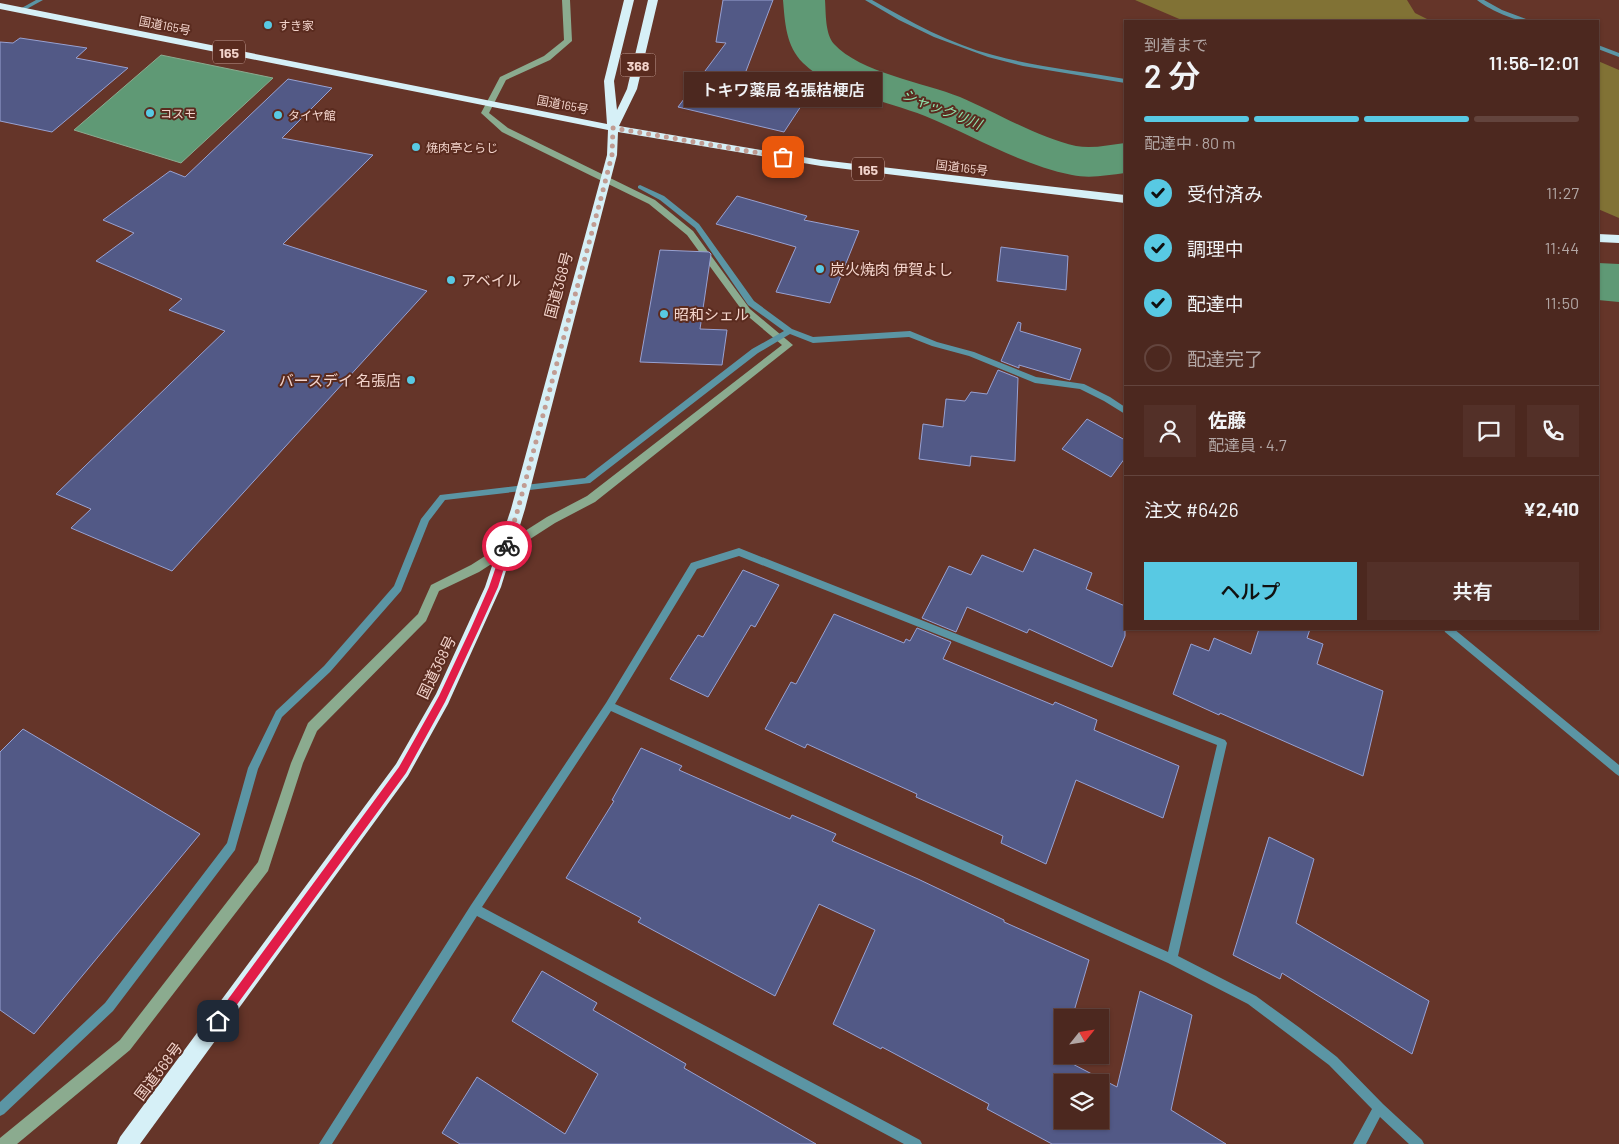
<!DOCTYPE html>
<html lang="ja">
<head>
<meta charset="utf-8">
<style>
  body { margin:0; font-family:Barlow,"Noto Sans JP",sans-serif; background:#533028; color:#f1f3f6; height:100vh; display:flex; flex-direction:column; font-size:19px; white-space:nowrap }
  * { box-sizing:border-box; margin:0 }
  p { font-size:16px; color:#b2a6a4 }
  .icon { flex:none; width:28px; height:28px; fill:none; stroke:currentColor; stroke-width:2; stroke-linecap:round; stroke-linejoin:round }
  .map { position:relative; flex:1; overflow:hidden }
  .side { position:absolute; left:1124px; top:20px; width:475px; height:610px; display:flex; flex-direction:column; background:#4c281f; border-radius:0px; box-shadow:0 1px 4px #0004,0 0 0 1px #63443d }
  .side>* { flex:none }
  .needle { width:32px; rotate:60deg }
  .fabs { position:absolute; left:1054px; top:1009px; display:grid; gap:10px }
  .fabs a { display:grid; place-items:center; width:55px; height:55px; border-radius:0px; background:#4c281f; box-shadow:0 1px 4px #0004,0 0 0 1px #63443d; font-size:25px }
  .pin { position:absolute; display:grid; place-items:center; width:42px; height:42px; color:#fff; margin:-21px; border-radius:10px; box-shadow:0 2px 8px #0006 }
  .courier { position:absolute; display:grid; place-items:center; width:50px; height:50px; margin:-25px; border:4px solid #e11d48; border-radius:50%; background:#fff; color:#222; box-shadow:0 1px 6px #0007 }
  .bubble { position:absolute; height:35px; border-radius:0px; background:#4c281f; box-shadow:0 1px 4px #0004,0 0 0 1px #63443d; font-size:16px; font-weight:600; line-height:35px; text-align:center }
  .headline em { font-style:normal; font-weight:600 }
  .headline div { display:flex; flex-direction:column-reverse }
  .headline { display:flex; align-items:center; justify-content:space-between; height:85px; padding:0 20px }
  h1 { font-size:32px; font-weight:600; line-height:38px }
  .bar { display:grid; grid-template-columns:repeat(4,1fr); gap:8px 5px; align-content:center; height:60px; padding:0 20px }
  .bar i { height:6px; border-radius:4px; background:#63443d }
  .bar .on { background:#58c9e3 }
  .bar p { grid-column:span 4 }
  .line { display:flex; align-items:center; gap:12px; padding:0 20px; border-top:1px solid #63443d }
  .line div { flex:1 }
  .round { display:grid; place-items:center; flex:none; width:52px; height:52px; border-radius:0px; background:#533028 }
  ol { padding:0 20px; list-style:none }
  li { display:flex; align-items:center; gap:15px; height:55px }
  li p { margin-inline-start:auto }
  li .icon { padding:5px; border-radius:50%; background:#58c9e3; color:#111; stroke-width:4 }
  li:last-child { color:#b2a6a4 }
  li i { width:28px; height:28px; border:2px solid #63443d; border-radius:50% }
  .primary-button { display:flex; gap:10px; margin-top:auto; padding:10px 20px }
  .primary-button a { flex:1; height:58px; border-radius:0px; background:#58c9e3; color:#111; font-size:20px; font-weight:600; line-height:58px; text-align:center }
  .primary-button a+a { background:#533028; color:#f1f3f6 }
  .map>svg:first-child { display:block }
</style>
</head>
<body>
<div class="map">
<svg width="1619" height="1144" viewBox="0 0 1619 1144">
  <rect width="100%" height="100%" fill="#653529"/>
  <path fill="#817235" d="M 1135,0 L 1407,0 L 1415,13 L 1431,21 L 1184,21 Z
    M 1598,61 L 1619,70 L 1619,218 L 1598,209 Z"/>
  <path fill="#5f9975" stroke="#8bab8f" d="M 161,55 L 273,78 L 181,163 L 74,130 Z"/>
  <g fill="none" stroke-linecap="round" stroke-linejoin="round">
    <path fill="#8bab8f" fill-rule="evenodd" d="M 562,0 L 570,0 L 572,41 L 550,60 L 506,80 L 489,113 L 508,128 L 655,200 L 693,231 L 750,309 L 793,345 L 595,502 L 555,523 L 479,572 L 439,591 L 426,621 L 317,731 L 303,763 L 268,871 L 130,1050 L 17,1144 L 0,1144 L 0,1138 L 120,1040 L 258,862 L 291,763 L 308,723 L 418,614 L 431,585 L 471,565 L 547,517 L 587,496 L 782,345 L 744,313 L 687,235 L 649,204 L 502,132 L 481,113 L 500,77 L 544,56 L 564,40 Z"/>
    <path fill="#5f9975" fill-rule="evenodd" d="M 783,0 L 825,0 C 826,13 825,34 834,44 C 859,72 925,83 960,97 C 995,112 1039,138 1076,146 C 1092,149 1109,145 1125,143 L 1125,173 C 1108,175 1090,179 1072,175 C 1019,164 974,136 925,116 C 885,100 835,94 803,63 C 786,46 785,23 783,0 Z
      M 1598,263 L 1619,264 L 1619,302 L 1598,300 Z"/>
  </g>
  <path fill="#525986" stroke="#97a1d2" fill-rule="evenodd" d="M 723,0 L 773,0 L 743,79 L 809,94 L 784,132 L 678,107 L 726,43 L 716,42 Z
    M 20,38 L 87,48 L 76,58 L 128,68 L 52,132 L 0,121 L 0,42 L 13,43 Z
    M 288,79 L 332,88 L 282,138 L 373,155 L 283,244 L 427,291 L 172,571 L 71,528 L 91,509 L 56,494 L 225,331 L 169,310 L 182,299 L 96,261 L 134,233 L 103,220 L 170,171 L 185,177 Z
    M 737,196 L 807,216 L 804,220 L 859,231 L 830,303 L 776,292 L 796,247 L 716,224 Z
    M 1001,247 L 1068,256 L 1066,290 L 997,281 Z
    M 660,250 L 709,252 L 711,254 L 700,329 L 727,330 L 722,365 L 640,362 Z
    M 1018,322 L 1021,323 L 1020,331 L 1081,349 L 1070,380 L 1019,365 L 1019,368 L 1001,361 Z
    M 998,370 L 1018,378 L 1015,461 L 971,456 L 970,466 L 919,459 L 923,424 L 943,427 L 946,399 L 965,401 L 971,392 L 987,394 Z
    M 1087,419 L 1125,440 L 1125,458 L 1111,477 L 1062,449 Z
    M 1034,549 L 1092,573 L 1086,589 L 1125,606 L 1125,636 L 1112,667 L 1029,629 L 1027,633 L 967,607 L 956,632 L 922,618 L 949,566 L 971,575 L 982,555 L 1023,572 Z
    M 743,570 L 779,585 L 755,627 L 751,625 L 708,697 L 670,679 L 698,635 L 703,637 Z
    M 834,614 L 904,643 L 906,639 L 910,641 L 917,628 L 951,642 L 943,659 L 1053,705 L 1055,702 L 1097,720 L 1094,730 L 1179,766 L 1163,818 L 1076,780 L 1046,864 L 1001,843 L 1003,836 L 916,797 L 917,794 L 807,744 L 805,748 L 765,729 L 791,682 L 796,684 Z
    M 1259,629 L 1310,629 L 1307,638 L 1323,644 L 1317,664 L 1383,691 L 1363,776 L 1220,713 L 1219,715 L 1173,694 L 1191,644 L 1209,651 L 1214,638 L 1251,654 Z
    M 23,729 L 200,834 L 34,1034 L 0,1010 L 0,752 Z
    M 641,748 L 682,766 L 679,770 L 790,819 L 792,815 L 836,834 L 832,841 L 918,879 L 1004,920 L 1004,922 L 1089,960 L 1072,1018 L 1062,1018 L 1061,1058 L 1117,1087 L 1140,991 L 1192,1015 L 1171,1110 L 1226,1144 L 1052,1144 L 987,1109 L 989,1104 L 882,1047 L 881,1049 L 833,1024 L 875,930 L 819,904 L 775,996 L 638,922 L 641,918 L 566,878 L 614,801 L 612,800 ZM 1062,1082 L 1100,1082 L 1100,1120 L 1062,1120 Z
    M 1269,837 L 1314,859 L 1296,923 L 1429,1001 L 1412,1054 L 1282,973 L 1280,979 L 1233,955 Z
    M 542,971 L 597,1003 L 593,1010 L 686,1064 L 684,1068 L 816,1144 L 460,1144 L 442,1133 L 477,1077 L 565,1134 L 598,1074 L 512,1021 Z"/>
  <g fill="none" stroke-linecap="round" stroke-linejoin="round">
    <path fill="#5b95a4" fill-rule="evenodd" d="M 36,0 L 43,0 L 23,11 L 18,10 Z
      M 865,0 L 872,0 C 911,22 950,44 993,55 C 1036,67 1081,71 1125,79 L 1125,83 L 1023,66 L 988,57 L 934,37 L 899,20 Z
      M 1477,0 L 1484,0 L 1502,10 L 1531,21 C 1515,22 1490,10 1477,0 Z
      M 1598,45 L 1619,53 L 1619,57 L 1598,49 Z
      M 640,185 L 664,196 L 699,224 L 754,301 L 792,329 L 813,337 L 910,331 L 937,342 L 974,352 L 1036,377 L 1084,384 L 1110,397 L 1125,407 L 1125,414 L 1104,401 L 1080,389 L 1035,383 L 969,356 L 932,346 L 909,337 L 813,343 L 790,334 L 758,353 L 590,483 L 445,500 L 429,521 L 401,591 L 330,672 L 282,717 L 258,769 L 235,850 L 113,1011 L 4,1114 L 0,1116 L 0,1102 L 105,1003 L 227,843 L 248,768 L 276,711 L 324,666 L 394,586 L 421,519 L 440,495 L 585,478 L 752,349 L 784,331 L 748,305 L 695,228 L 660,200 L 638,188 L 638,186 Z
      M 739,548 L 1225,740 L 1227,743 L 1178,956 L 1256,996 L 1300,1028 L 1337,1057 L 1383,1104 L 1422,1140 L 1424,1144 L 1409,1144 L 1380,1117 L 1366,1144 L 1353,1144 L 1372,1109 L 1329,1065 L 1248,1004 L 1168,963 L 611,711 L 482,907 L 920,1140 L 922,1144 L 904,1144 L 477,916 L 332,1144 L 319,1144 L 471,905 L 606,703 L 691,563 ZM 739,556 L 1217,745 L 1168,952 L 615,704 L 697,569 Z
      M 1444,629 L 1454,629 L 1619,765 L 1619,776 L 1616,774 L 1445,632 Z"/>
    <path fill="#d6f0f7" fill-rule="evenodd" d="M 624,0 L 634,0 L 614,81 L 617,110 L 627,89 L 648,0 L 658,0 L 637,89 L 619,126 L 821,160 L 1125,195 L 1125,203 L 821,166 L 618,132 L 617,155 L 525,509 L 501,587 L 448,704 L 408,776 L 140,1144 L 117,1144 L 120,1137 L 396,764 L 436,694 L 485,587 L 511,509 L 607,155 L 608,130 L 0,9 L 0,3 L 607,124 L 604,81 Z
      M 1598,234 L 1619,235 L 1619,243 L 1598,242 Z"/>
  </g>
  <path fill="#e11d48" d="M 507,543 L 511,546 L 498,587 L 479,629 L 445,702 L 406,773 L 222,1025 L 218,1026 L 215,1025 L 213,1021 L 215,1017 L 399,767 L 439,696 L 471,628 L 489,587 L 503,546 Z"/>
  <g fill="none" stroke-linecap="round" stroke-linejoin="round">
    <path stroke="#c19c93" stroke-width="5" stroke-dasharray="0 9" d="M 507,546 L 518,509 L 601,198 L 612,155 L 613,128 L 783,157"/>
  </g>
  <g fill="#58c9e3" stroke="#5a2b1f" stroke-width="2">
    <circle cx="268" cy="25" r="5"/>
    <circle cx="150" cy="113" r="5"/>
    <circle cx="278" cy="115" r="5"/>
    <circle cx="416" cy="147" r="5"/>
    <circle cx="820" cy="269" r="5"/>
    <circle cx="451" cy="280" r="5"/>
    <circle cx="664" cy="314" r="5"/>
    <circle cx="411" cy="380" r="5"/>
  </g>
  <g text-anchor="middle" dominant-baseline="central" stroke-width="4" stroke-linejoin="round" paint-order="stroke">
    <g font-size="12" fill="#f3d4cc" stroke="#5a2b1f">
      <text transform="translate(165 25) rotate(11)">国道165号</text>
      <text transform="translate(563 104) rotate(11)">国道165号</text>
      <text transform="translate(962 167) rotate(7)">国道165号</text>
    </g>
    <g font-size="12" fill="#f3d4cc" stroke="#5a2b1f" text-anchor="start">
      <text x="278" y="25">すき家</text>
      <text x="160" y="113">コスモ</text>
      <text x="288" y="115">タイヤ館</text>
      <text x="426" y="147">焼肉亭とらじ</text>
    </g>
    <g fill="#5a2b1f" stroke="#c5a198" stroke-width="1">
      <rect x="213" y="40.5" width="32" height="23" rx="4"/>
      <rect x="620.5" y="53.5" width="35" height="23" rx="4"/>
      <rect x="852" y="157.5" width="32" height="23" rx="4"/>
    </g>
    <g font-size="14" font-weight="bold" fill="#f3d4cc">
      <text x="229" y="52">165</text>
      <text x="638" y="65">368</text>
      <text x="868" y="169">165</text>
    </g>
    <g font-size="14" font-style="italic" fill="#8fe5af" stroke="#5a2b1f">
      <text transform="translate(942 109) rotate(22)">シャックリ川</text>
    </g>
    <g font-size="15" fill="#f3d4cc" stroke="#5a2b1f" text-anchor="start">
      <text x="830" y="269">炭火焼肉 伊賀よし</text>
      <text x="461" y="280">アベイル</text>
      <text x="674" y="314">昭和シェル</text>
      <text x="401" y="380" text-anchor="end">バースデイ 名張店</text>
    </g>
    <g font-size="15" fill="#f3d4cc" stroke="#5a2b1f">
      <text transform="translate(558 285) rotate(-75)">国道368号</text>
      <text transform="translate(436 667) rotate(-64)">国道368号</text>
      <text transform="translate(158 1071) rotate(-53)">国道368号</text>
    </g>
  </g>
</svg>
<div class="fabs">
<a><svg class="needle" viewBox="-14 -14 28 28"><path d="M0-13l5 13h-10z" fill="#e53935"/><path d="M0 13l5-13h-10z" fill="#b2a6a4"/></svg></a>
<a><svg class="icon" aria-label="layers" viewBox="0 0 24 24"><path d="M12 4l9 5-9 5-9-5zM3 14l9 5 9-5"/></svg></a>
</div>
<div class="pin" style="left:783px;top:157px;background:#ea580c"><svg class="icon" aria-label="bag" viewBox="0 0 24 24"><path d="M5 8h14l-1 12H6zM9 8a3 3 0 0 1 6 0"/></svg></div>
<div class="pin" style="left:218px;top:1021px;background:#1f2937"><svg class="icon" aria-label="home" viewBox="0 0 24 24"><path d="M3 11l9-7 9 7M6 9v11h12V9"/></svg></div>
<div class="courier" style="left:507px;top:546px"><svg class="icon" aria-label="bike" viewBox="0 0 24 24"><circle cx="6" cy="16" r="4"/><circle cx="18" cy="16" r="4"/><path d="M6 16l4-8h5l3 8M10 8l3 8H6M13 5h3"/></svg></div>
<div class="bubble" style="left:684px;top:72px;width:198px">トキワ薬局 名張桔梗店</div>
<section class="side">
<div class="headline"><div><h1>2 分</h1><p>到着まで</p></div><em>11:56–12:01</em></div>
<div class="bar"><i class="on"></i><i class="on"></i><i class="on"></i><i></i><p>配達中 · 80 m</p></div>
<ol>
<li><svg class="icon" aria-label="check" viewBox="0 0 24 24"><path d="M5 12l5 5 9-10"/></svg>受付済み<p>11:27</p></li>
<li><svg class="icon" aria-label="check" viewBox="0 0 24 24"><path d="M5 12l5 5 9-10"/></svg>調理中<p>11:44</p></li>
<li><svg class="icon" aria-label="check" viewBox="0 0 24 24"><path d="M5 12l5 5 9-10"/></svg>配達中<p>11:50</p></li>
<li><i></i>配達完了</li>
</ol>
<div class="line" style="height:90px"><a class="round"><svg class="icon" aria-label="person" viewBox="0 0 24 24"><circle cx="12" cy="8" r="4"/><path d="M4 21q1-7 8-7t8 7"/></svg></a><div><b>佐藤</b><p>配達員 · 4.7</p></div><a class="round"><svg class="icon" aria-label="chat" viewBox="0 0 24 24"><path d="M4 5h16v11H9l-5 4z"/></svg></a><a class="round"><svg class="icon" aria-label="phone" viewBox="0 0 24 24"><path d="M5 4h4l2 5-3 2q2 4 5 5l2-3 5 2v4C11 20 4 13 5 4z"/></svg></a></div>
<div class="line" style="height:65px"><div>注文 #6426</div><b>¥2,410</b></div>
<div class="primary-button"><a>ヘルプ</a><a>共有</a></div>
</section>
</div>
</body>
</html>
